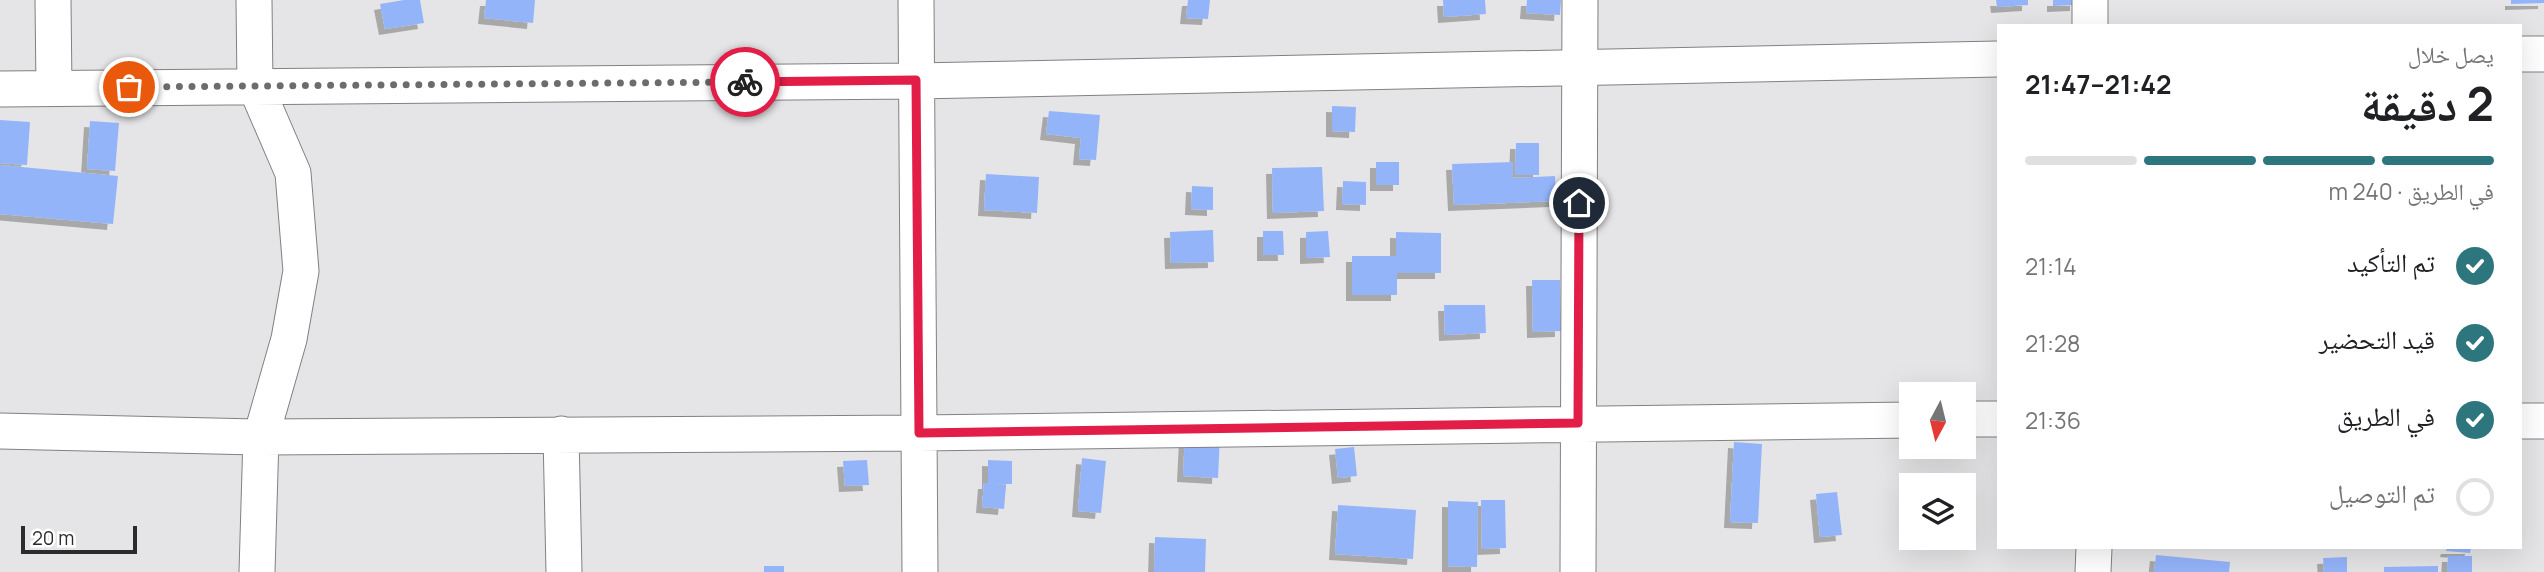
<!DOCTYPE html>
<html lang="ar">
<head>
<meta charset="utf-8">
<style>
  body { margin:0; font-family:Manrope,"Noto Naskh Arabic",sans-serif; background:#f6f6f6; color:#202124; direction:rtl; height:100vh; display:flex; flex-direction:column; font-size:26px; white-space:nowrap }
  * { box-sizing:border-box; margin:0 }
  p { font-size:23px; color:#757577 }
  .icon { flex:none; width:38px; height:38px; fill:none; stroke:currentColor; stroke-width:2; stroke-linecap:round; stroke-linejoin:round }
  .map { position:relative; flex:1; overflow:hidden; direction:ltr }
  .panel { position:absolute; left:1997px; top:24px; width:525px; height:525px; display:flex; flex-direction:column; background:#fff; border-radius:0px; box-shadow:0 7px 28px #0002; direction:rtl }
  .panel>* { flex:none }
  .needle { width:46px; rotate:187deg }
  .tools { position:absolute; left:1899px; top:382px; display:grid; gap:14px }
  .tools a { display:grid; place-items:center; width:77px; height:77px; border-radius:0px; background:#fff; box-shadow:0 7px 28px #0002; font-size:35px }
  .scale { position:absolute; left:21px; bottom:18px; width:116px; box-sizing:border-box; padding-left:7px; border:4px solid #2b2b2c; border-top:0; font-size:19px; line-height:24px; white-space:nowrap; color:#2b2b2c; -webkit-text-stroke:5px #fff; paint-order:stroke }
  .pin { position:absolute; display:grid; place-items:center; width:60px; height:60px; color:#fff; margin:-30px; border:4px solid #fff; border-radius:50%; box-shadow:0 2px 7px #0007 }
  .courier { position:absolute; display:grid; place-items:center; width:70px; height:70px; margin:-35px; border:5px solid #e11d48; border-radius:50%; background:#fff; color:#222; box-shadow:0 2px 9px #0007 }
  .summary em { font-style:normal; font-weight:700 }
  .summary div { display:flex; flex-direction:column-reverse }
  .summary { display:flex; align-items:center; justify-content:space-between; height:119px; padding:0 28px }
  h1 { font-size:46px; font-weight:700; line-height:52px }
  .bar { display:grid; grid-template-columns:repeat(4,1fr); gap:10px 7px; align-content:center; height:84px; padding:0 28px }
  .bar i { height:9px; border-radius:5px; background:#e0e0e0 }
  .bar .selected { background:#2e767e }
  .bar p { grid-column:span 4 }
  ol { padding:0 28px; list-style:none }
  li { display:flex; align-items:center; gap:21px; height:77px }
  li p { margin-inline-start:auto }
  li .icon { padding:7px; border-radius:50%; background:#2e767e; color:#fff; stroke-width:4 }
  li:last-child { color:#757577 }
  li i { width:38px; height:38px; border:4px solid #e0e0e0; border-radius:50% }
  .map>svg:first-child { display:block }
</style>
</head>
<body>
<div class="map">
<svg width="2544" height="572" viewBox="0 0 2544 572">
  <defs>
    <filter id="shadow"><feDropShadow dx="-6" dy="6" stdDeviation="0" flood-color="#0004"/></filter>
  </defs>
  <rect width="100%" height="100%" fill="#e5e5e7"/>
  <path fill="#94b4fa" filter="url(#shadow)" d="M 404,0 L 420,0 L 424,23 L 385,29 L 380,4 Z
    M 486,0 L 535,0 L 533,23 L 484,18 Z
    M 1188,0 L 1210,0 L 1208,19 L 1186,18 Z
    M 1443,0 L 1485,0 L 1486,14 L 1444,17 Z
    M 1527,0 L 1561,0 L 1560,15 L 1526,13 Z
    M 1996,0 L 2028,0 L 2028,5 L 1997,7 Z
    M 2053,0 L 2076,0 L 2076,5 L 2053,6 Z
    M 2511,0 L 2544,0 L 2544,3 L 2511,4 Z
    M 1332,106 L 1356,107 L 1355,132 L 1332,131 Z
    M 1049,111 L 1100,115 L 1096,160 L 1079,159 L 1081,138 L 1046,134 Z
    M 0,120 L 30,122 L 27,165 L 0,163 Z
    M 90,121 L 119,123 L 115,171 L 87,169 Z
    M 1516,143 L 1539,143 L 1539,175 L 1515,175 Z
    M 1376,162 L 1399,162 L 1399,185 L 1376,185 Z
    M 1513,162 L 1513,178 L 1555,176 L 1556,201 L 1454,205 L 1452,164 Z
    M 0,165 L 118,176 L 113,224 L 0,214 Z
    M 1322,167 L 1324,211 L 1273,213 L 1272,168 Z
    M 986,174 L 1039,177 L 1037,213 L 984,210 Z
    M 1343,181 L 1366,182 L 1366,205 L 1342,204 Z
    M 1192,186 L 1213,187 L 1213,210 L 1191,209 Z
    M 1213,230 L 1214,262 L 1171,263 L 1170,232 Z
    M 1263,231 L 1283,231 L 1284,255 L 1263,255 Z
    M 1328,231 L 1330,257 L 1306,258 L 1306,232 Z
    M 1396,232 L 1441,233 L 1441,273 L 1397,273 L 1397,295 L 1352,295 L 1352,256 L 1396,256 Z
    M 1532,280 L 1560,280 L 1561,331 L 1533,332 Z
    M 1444,305 L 1485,305 L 1486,333 L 1445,335 Z
    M 1185,435 L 1220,436 L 1218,478 L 1183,476 Z
    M 1734,442 L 1762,444 L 1758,523 L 1730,522 Z
    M 1354,447 L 1357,476 L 1338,478 L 1335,449 Z
    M 1082,458 L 1106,461 L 1101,513 L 1078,511 Z
    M 867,460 L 869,485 L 845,486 L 843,461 Z
    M 988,460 L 1012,461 L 1012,484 L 995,484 L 1006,485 L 1004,509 L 982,507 L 984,483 L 988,483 Z
    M 1837,492 L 1842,535 L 1820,537 L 1816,494 Z
    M 1481,500 L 1505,500 L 1506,548 L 1482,549 Z
    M 1448,501 L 1478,502 L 1477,567 L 1448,566 Z
    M 1338,505 L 1416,510 L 1413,559 L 1335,554 Z
    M 1155,537 L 1206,539 L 1205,572 L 1154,572 Z
    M 2447,548 L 2471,548 L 2470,553 L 2446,551 Z
    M 2156,555 L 2230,562 L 2229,572 L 2154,572 Z
    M 2448,556 L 2472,556 L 2472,572 L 2447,572 Z
    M 2347,557 L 2347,572 L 2324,572 L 2323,558 Z
    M 764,566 L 784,566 L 784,572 L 764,572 Z
    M 2438,566 L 2438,572 L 2384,572 L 2384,567 Z"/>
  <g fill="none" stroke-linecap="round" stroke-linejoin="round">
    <defs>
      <path id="street" d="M 53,0 L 54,88
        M 254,0 L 255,85 L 293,173 L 301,271 L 289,339 L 261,437 L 257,572
        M 916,0 L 920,572
        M 2090,26 L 2090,0
        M 2520,54 L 2544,54
        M 0,89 L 916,81 L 1998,59
        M 1964,419 L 1998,419
        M 2520,421 L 2544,421
        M 0,431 L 261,437 L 919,433 L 1911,420
        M 561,434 L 564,572
        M 1578,572 L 1580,0
        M 2093,572 L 2094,548"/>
    </defs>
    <use href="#street" stroke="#818182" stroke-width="37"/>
    <use href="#street" stroke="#fff" stroke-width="35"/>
  </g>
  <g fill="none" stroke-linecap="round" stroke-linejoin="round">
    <path stroke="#6c6c6d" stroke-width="7" stroke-dasharray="0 12.6" d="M 129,87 L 745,82"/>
    <path stroke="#e11d48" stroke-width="9" d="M 745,82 L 916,80 L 919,433 L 1578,423 L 1579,203"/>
  </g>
</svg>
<div class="tools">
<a><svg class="needle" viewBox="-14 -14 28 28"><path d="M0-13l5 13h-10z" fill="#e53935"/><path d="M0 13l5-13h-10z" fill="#757577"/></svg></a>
<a><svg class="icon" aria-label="layers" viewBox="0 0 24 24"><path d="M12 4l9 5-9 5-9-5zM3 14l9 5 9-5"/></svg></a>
</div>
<div class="scale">20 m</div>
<div class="pin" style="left:129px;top:87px;background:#ea580c"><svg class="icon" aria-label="bag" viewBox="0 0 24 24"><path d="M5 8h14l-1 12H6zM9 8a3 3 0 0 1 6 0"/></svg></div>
<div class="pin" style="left:1579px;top:203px;background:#1f2937"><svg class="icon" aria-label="home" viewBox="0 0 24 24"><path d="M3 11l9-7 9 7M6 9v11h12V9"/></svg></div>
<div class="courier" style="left:745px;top:82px"><svg class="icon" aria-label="bike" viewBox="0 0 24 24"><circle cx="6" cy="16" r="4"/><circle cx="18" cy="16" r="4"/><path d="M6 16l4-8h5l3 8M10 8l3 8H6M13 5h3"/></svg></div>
<section class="panel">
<div class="summary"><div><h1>2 دقيقة</h1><p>يصل خلال</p></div><em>21:42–21:47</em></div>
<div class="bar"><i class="selected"></i><i class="selected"></i><i class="selected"></i><i></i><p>في الطريق · 240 m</p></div>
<ol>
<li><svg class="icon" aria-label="check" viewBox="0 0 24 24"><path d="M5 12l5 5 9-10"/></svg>تم التأكيد<p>21:14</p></li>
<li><svg class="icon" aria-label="check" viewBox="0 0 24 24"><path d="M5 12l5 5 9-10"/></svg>قيد التحضير<p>21:28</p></li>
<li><svg class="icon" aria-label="check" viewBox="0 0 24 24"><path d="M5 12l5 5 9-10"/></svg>في الطريق<p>21:36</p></li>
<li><i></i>تم التوصيل</li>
</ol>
</section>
</div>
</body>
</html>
